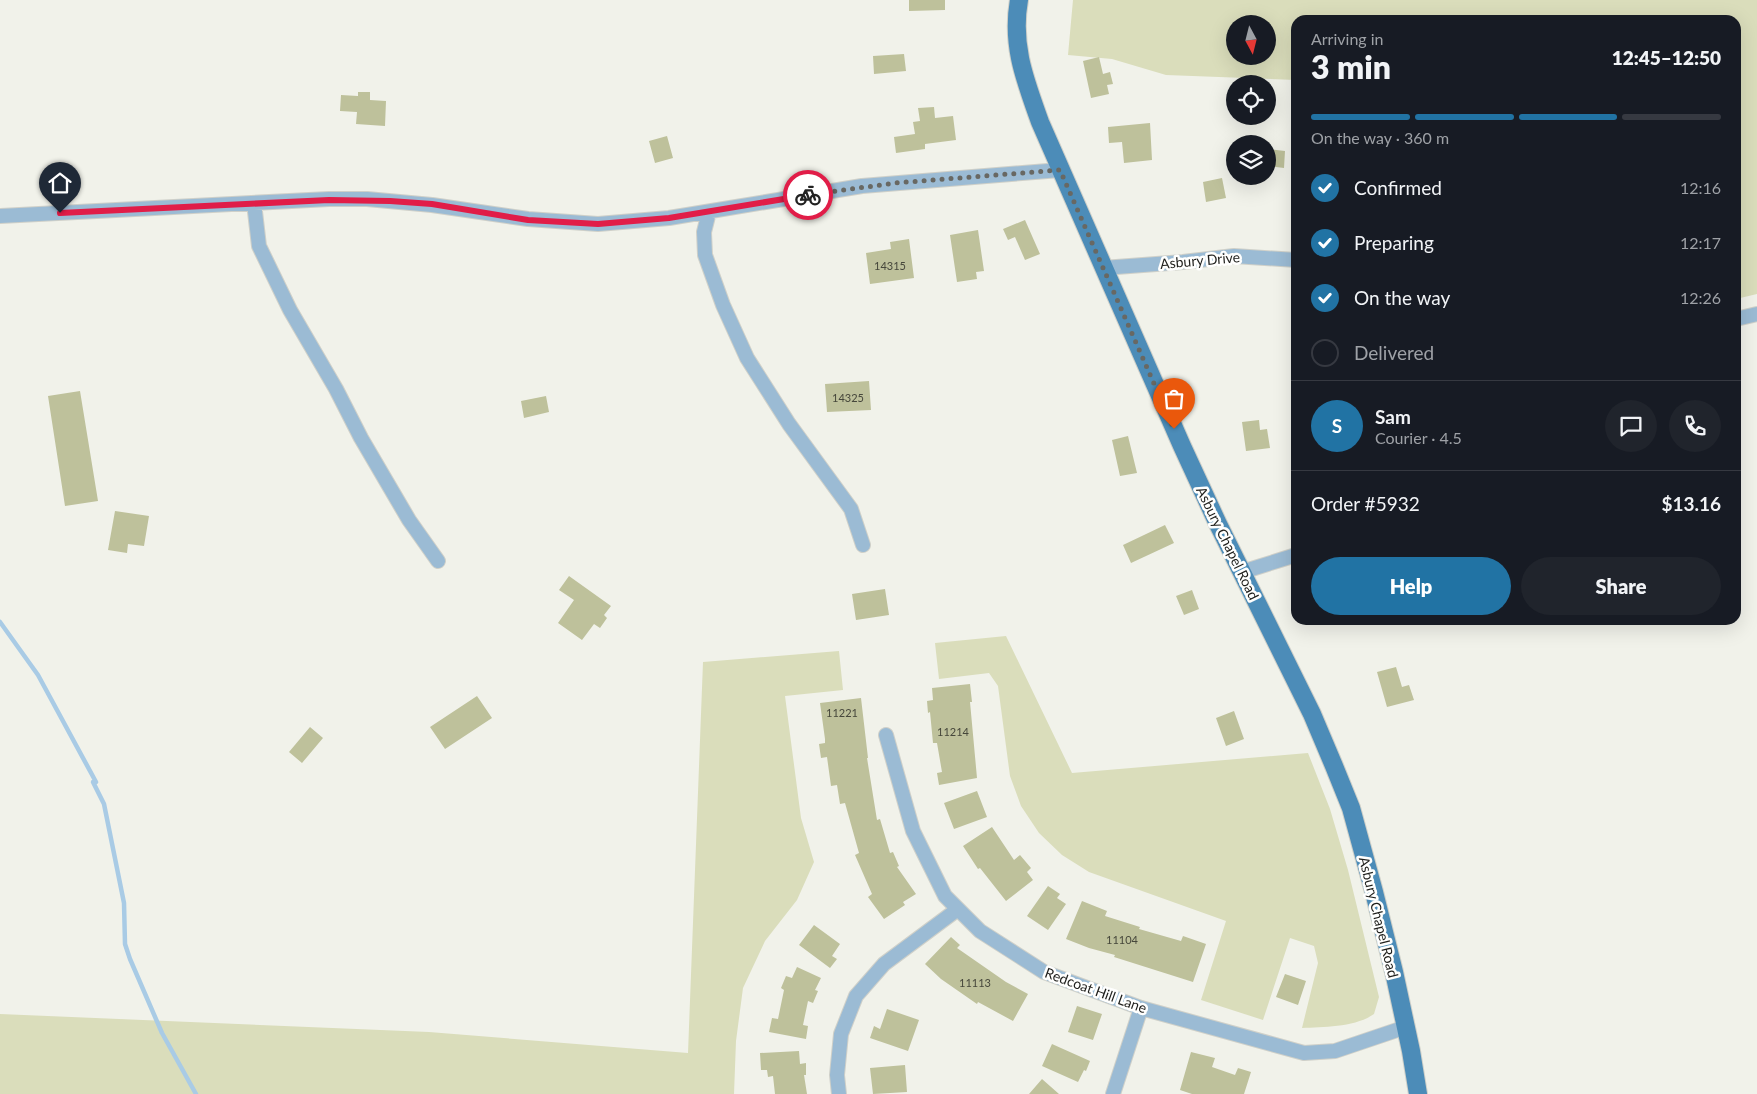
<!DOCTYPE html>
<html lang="en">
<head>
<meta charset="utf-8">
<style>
  body { margin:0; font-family:Lato,sans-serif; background:#20242c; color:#f1f3f6; height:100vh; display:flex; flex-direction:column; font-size:19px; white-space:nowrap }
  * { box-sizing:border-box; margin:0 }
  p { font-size:16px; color:#9ea1a6 }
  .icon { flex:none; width:28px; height:28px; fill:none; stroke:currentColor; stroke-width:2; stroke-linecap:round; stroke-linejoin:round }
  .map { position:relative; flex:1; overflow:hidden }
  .sheet { position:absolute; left:1291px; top:15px; width:450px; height:610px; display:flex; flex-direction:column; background:#171b24; border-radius:15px; box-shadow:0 5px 20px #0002 }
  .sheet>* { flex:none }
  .needle { width:32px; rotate:173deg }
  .fabs { position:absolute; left:1226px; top:15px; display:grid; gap:10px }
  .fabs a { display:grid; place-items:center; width:50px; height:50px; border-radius:50%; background:#171b24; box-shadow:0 5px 20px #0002; font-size:25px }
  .pin { position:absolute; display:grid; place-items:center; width:42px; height:42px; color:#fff; margin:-51px -21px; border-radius:50% 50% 50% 0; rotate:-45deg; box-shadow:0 0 5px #0007 }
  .pin .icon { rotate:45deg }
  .courier { position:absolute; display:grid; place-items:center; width:50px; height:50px; margin:-25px; border:4px solid #e11d48; border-radius:50%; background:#fff; color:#222; box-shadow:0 1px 6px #0007 }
  .overview em { font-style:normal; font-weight:800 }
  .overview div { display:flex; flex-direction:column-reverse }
  .overview { display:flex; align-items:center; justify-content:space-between; height:85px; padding:0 20px }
  h1 { font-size:32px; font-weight:800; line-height:38px }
  .bar { display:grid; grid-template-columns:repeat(4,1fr); gap:8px 5px; align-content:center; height:60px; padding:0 20px }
  .bar i { height:6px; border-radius:4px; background:#363941 }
  .bar .selected { background:#2173a4 }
  .bar p { grid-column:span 4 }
  .line { display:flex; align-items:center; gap:12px; padding:0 20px; border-top:1px solid #363941 }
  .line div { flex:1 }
  .round { display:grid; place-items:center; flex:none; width:52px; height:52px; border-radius:26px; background:#20242c }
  ol { padding:0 20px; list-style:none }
  li { display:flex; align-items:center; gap:15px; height:55px }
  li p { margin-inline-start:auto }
  li .icon { padding:5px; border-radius:50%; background:#2173a4; color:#fff; stroke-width:4 }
  li:last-child { color:#9ea1a6 }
  li i { width:28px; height:28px; border:2px solid #363941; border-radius:50% }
  .action { display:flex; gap:10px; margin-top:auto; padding:10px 20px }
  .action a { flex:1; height:58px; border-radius:30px; background:#2173a4; color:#fff; font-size:20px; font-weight:800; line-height:58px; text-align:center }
  .action a+a { background:#20242c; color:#f1f3f6 }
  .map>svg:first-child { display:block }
</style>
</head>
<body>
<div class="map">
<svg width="1757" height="1094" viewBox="0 0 1757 1094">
  <rect width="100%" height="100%" fill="#f1f2ea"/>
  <path fill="#daddbb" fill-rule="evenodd" d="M 1073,0 L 1757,0 L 1757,294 L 1736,299 L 1736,20 L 1296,20 L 1296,80 L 1166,75 L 1112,59 L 1068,55 ZM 1235,24 L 1268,24 L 1268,56 L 1235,56 Z
    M 1006,636 L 1072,773 L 1308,753 L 1330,809 L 1348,870 L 1379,997 L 1374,1014 C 1356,1027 1324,1027 1302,1028 L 1318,963 L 1314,946 L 1290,938 L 1263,1020 L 1201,1000 L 1226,921 L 1089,872 L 1062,855 L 1039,833 L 1021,806 L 1010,776 L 998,686 L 989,673 L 939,679 L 935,643 Z
    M 839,651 L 843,690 L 785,696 L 801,818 L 814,862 L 797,900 L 765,941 L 743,988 L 736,1041 L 734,1094 L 0,1094 L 0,1014 L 429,1032 L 688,1053 L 703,662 Z"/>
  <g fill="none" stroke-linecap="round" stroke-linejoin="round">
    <path stroke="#a9cbe5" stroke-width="4.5" d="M 0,622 L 38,675 L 96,782 L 93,782 L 104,804 L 124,903 L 125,944 L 130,959 L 162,1033 L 196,1094"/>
  </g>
  <path fill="#bec19b" d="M 909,0 L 945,0 L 945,10 L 909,11 Z
    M 904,54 L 906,71 L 874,74 L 873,56 Z
    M 1099,57 L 1103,74 L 1110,72 L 1113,84 L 1107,85 L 1109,94 L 1091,98 L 1083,61 Z
    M 358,92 L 370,92 L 370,100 L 386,101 L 385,126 L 356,124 L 357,112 L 340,111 L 341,95 L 358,96 Z
    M 934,107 L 935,118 L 953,116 L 956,140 L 925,144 L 925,149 L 896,153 L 894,137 L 915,134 L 913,122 L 920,121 L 918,108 Z
    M 1150,123 L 1152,160 L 1124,163 L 1122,142 L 1109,143 L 1108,127 Z
    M 667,136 L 673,158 L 655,163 L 649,141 Z
    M 1268,149 L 1285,151 L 1284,168 L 1268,166 Z
    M 1222,178 L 1226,198 L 1206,202 L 1203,182 Z
    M 1025,220 L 1040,254 L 1025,260 L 1015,237 L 1008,240 L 1003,229 Z
    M 978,230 L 984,271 L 976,272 L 977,279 L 957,282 L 950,235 Z
    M 909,239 L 914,278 L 870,284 L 866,253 L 891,249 L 890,242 Z
    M 869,381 L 871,410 L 827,412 L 825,384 Z
    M 80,391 L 98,501 L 65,506 L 48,396 Z
    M 546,396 L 549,412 L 524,418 L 521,401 Z
    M 1259,420 L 1260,430 L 1267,429 L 1270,448 L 1246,451 L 1242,422 Z
    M 1128,436 L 1137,473 L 1120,476 L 1112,440 Z
    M 115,511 L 149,516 L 144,546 L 128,544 L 127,553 L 108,550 Z
    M 1165,525 L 1174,543 L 1131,563 L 1123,545 Z
    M 569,576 L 611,606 L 604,615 L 607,618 L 600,628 L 594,624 L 582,640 L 558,623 L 574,600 L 559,590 Z
    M 885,589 L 889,615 L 856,620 L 852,594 Z
    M 1192,590 L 1199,609 L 1184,615 L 1176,596 Z
    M 1396,667 L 1402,687 L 1409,685 L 1414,700 L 1387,707 L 1377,672 Z
    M 970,684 L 972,702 L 970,702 L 977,778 L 939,785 L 937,773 L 942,772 L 937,743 L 933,743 L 930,712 L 928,713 L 927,701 L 933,700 L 932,688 Z
    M 477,696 L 492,718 L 445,749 L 430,727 Z
    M 861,698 L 868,758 L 867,758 L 877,820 L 880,819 L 890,853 L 893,852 L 899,866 L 897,867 L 916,894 L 903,902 L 905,905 L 884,919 L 868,897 L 872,894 L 855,855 L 859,853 L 845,803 L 840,804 L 837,785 L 831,786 L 827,757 L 821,758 L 819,744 L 825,743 L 825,739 L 820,703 Z
    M 1234,711 L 1244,739 L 1226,746 L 1216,718 Z
    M 310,727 L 323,738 L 302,763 L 289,752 Z
    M 977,791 L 987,817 L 954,829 L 944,803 Z
    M 992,827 L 1014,860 L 1020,855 L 1031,868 L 1027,872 L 1033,880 L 1006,901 L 980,868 L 978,869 L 963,846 Z
    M 1048,886 L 1060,894 L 1057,898 L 1066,904 L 1048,930 L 1027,916 Z
    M 1082,901 L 1107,911 L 1105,916 L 1140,927 L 1139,929 L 1181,941 L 1183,936 L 1206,944 L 1193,982 L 1114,957 L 1115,955 L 1089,948 L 1066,939 Z
    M 814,925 L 840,944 L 832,956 L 837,959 L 830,968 L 799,945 Z
    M 951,937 L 960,945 L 957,948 L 1006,982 L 1028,994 L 1013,1021 L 978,1002 L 977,1004 L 941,979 L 925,964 Z
    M 797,967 L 821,978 L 815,990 L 818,991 L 813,1003 L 808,1001 L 803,1025 L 808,1026 L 806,1039 L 769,1032 L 772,1018 L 778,1019 L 784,990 L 781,988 L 786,976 L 792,978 Z
    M 1285,974 L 1306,981 L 1298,1005 L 1276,997 Z
    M 1077,1006 L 1102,1014 L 1093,1040 L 1068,1032 Z
    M 887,1009 L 919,1020 L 908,1051 L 870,1038 L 874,1026 L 880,1029 Z
    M 1052,1044 L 1090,1061 L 1086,1071 L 1084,1070 L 1078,1082 L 1042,1066 Z
    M 799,1051 L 800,1064 L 806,1063 L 806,1075 L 804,1075 L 807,1094 L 775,1094 L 773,1076 L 768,1077 L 767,1070 L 761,1070 L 760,1053 Z
    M 1191,1052 L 1215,1058 L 1212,1067 L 1235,1075 L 1238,1068 L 1251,1072 L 1244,1094 L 1192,1094 L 1180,1090 Z
    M 905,1065 L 907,1092 L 873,1094 L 870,1068 Z
    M 1042,1079 L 1059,1094 L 1029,1094 Z"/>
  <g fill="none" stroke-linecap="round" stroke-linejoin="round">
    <defs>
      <path id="minor" d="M 254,203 L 259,246 L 290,310 L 336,389 L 361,438 L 409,520 L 438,561
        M 709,212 L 704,232 L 705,255 L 723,305 L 747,358 L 789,424 L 851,509 L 863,545
        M 0,216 L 329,199 L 367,199 L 432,205 L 528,219 L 598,224 L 669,218 L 862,186 L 1060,170
        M 1103,268 L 1183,262 L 1234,256 L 1296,260
        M 1736,319 L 1757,314
        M 1242,572 L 1296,555
        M 886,735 L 913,831 L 945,896 L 980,931 L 1044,972 L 1141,1008 L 1304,1053 L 1335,1051 L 1406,1027
        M 839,1094 L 837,1075 L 841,1034 L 856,996 L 884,964 L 958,909
        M 1113,1094 L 1141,1008"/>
      <path id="major" d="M 1019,0 C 1011,45 1025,80 1040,122 L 1182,446 L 1218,524 L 1312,714 L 1334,766 L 1351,808 L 1374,892 L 1394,972 L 1411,1051 L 1418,1094"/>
    </defs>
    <use href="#minor" stroke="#cfd0c9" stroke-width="16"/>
    <use href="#major" stroke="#cfd0c9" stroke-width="20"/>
    <use href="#minor" stroke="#9bbbd4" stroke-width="14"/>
    <use href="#major" stroke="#4c8cb8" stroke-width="18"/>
  </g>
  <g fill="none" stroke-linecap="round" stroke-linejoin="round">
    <path stroke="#686863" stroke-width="5" stroke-dasharray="0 9" d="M 808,195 L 895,183 L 1060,170 L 1174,429"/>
    <path stroke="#e11d48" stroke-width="6" d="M 60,213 L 329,200 L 390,201 L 432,204 L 528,220 L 598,224 L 669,218 L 808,195"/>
  </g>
  <g text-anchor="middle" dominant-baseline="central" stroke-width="5" stroke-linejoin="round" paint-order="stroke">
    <g font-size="11" fill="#46473b">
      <text x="890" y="265">14315</text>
      <text x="848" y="397">14325</text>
      <text x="842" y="712">11221</text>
      <text x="953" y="731">11214</text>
      <text x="1122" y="939">11104</text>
      <text x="975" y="982">11113</text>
    </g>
    <g font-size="14" fill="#1e1e1b" stroke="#fffffe">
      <text transform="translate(1200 260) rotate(-5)">Asbury Drive</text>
      <text transform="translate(1228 543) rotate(64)">Asbury Chapel Road</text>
      <text transform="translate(1379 917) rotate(76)">Asbury Chapel Road</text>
      <text transform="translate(1096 990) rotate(20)">Redcoat Hill Lane</text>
    </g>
  </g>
</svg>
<div class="fabs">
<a><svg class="needle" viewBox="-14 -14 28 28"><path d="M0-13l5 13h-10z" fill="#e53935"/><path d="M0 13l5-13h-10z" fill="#9ea1a6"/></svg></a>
<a><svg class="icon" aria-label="locate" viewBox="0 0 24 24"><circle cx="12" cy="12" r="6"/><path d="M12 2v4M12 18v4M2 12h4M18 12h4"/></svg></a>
<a><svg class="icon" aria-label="layers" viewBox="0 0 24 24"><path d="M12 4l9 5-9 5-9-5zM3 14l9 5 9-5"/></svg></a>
</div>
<div class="pin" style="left:1174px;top:429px;background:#ea580c"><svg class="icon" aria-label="bag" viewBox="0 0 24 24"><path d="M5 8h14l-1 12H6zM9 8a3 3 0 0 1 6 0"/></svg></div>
<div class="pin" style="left:60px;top:213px;background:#1f2937"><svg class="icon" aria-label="home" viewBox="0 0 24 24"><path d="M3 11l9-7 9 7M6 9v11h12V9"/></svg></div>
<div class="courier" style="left:808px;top:195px"><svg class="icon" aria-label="bike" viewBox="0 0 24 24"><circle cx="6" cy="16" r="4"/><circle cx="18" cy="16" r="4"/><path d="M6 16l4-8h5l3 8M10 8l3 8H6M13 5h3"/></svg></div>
<section class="sheet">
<div class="overview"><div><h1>3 min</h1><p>Arriving in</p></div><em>12:45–12:50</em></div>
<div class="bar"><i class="selected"></i><i class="selected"></i><i class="selected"></i><i></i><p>On the way · 360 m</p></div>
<ol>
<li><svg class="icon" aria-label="check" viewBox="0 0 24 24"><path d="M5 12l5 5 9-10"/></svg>Confirmed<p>12:16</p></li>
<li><svg class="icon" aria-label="check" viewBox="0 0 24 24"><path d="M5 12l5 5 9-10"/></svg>Preparing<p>12:17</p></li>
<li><svg class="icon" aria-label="check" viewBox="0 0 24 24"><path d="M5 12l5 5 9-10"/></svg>On the way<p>12:26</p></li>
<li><i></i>Delivered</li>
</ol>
<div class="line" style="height:90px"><b class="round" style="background:#2173a4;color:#fff">S</b><div><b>Sam</b><p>Courier · 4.5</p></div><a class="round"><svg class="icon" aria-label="chat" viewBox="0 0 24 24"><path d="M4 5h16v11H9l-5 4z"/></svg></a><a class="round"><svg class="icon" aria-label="phone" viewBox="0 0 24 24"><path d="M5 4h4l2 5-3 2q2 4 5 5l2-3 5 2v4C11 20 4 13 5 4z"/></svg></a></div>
<div class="line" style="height:65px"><div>Order #5932</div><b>$13.16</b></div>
<div class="action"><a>Help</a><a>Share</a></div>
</section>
</div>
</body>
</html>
